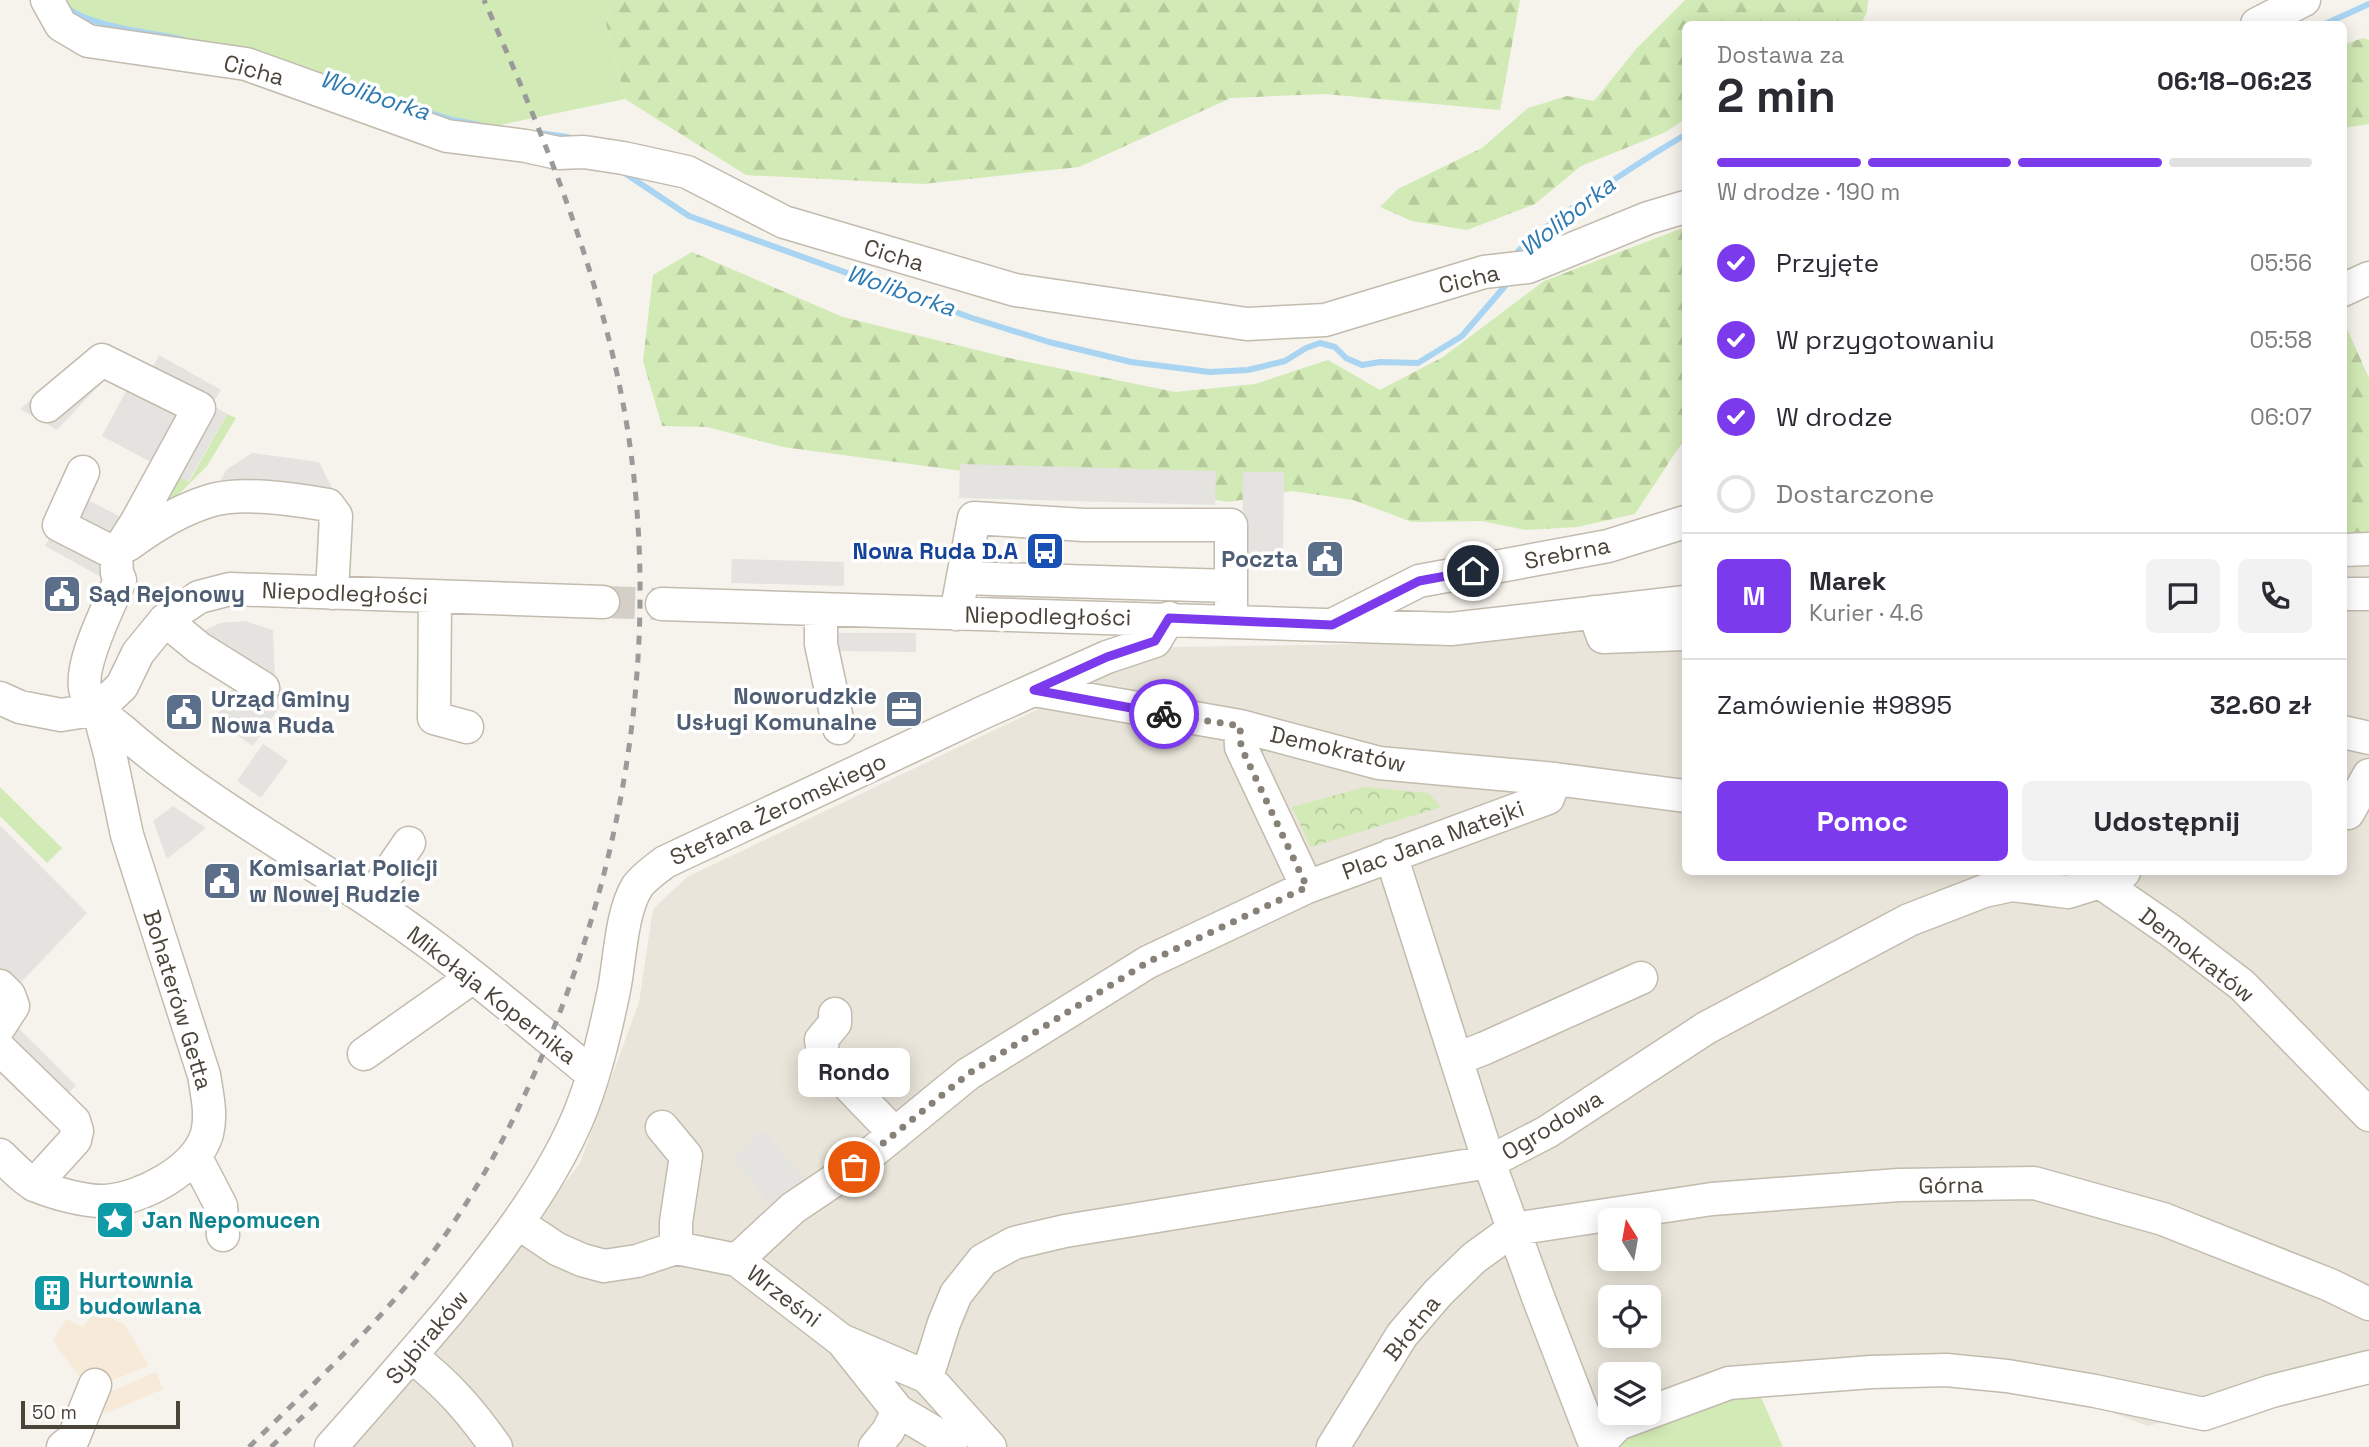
<!DOCTYPE html>
<html lang="pl">
<head>
<meta charset="utf-8">
<style>
  body { margin:0; font-family:"Space Grotesk",sans-serif; background:#f2f2f3; color:#2b2b33; height:100vh; display:flex; flex-direction:column; font-size:26px; white-space:nowrap }
  * { box-sizing:border-box; margin:0 }
  p { font-size:23px; color:#7c7c81 }
  .icon { flex:none; width:38px; height:38px; fill:none; stroke:currentColor; stroke-width:2; stroke-linecap:round; stroke-linejoin:round }
  .map { position:relative; flex:1; overflow:hidden }
  .sheet { position:absolute; left:1682px; top:21px; width:665px; height:854px; display:flex; flex-direction:column; background:#fff; border-radius:10px; box-shadow:0 4px 18px #0003 }
  .sheet>* { flex:none }
  .needle { width:46px; rotate:349deg }
  .fabs { position:absolute; left:1598px; top:1208px; display:grid; gap:14px }
  .fabs a { display:grid; place-items:center; width:63px; height:63px; border-radius:10px; background:#fff; box-shadow:0 4px 18px #0003; font-size:35px }
  .scale { position:absolute; left:21px; bottom:18px; width:159px; box-sizing:border-box; padding-left:7px; border:4px solid #4b4439; border-top:0; font-size:19px; line-height:24px; white-space:nowrap; color:#4b4439; -webkit-text-stroke:5px #fff; paint-order:stroke }
  .pin { position:absolute; display:grid; place-items:center; width:60px; height:60px; color:#fff; margin:-30px; border:4px solid #fff; border-radius:50%; box-shadow:0 2px 7px #0007 }
  .courier { position:absolute; display:grid; place-items:center; width:70px; height:70px; margin:-35px; border:5px solid #7c3aed; border-radius:50%; background:#fff; color:#222; box-shadow:0 2px 9px #0007 }
  .bubble { position:absolute; height:49px; border-radius:10px; background:#fff; box-shadow:0 4px 18px #0003; font-size:23px; font-weight:700; line-height:49px; text-align:center }
  .summary em { font-style:normal; font-weight:700 }
  .summary div { display:flex; flex-direction:column-reverse }
  .summary { display:flex; align-items:center; justify-content:space-between; height:119px; padding:0 35px }
  h1 { font-size:46px; font-weight:700; line-height:52px }
  .bar { display:grid; grid-template-columns:repeat(4,1fr); gap:10px 7px; align-content:center; height:84px; padding:0 35px }
  .bar i { height:9px; border-radius:5px; background:#e1e1e2 }
  .bar .active { background:#7c3aed }
  .bar p { grid-column:span 4 }
  .line { display:flex; align-items:center; gap:18px; padding:0 35px; border-top:2px solid #e1e1e2 }
  .line div { flex:1 }
  .round { display:grid; place-items:center; flex:none; width:74px; height:74px; border-radius:10px; background:#f2f2f3 }
  ol { padding:0 35px; list-style:none }
  li { display:flex; align-items:center; gap:21px; height:77px }
  li p { margin-inline-start:auto }
  li .icon { padding:7px; border-radius:50%; background:#7c3aed; color:#fff; stroke-width:4 }
  li:last-child { color:#7c7c81 }
  li i { width:38px; height:38px; border:4px solid #e1e1e2; border-radius:50% }
  .primary-button { display:flex; gap:14px; margin-top:auto; padding:14px 35px }
  .primary-button a { flex:1; height:80px; border-radius:10px; background:#7c3aed; color:#fff; font-size:28px; font-weight:700; line-height:80px; text-align:center }
  .primary-button a+a { background:#f2f2f3; color:#2b2b33 }
  .map>svg:first-child { display:block }
</style>
</head>
<body>
<div class="map">
<svg width="2369" height="1447" viewBox="0 0 2369 1447">
  <defs>
    <pattern id="forest-firs" width="22" height="20" patternUnits="userSpaceOnUse" patternTransform="scale(1.75)"><rect width="22" height="20" fill="#d2eab5"/><path d="M5 1l3.5 6h-7zM16 11l3.5 6h-7z" fill="#b6ca9c"/></pattern>
    <pattern id="park-crowns" width="20" height="18" patternUnits="userSpaceOnUse" patternTransform="scale(1.75)"><rect width="20" height="18" fill="#d2eab5"/><path d="M2 6a3 3 0 1 1 6 0M12 15a3 3 0 1 1 6 0" fill="none" stroke="#b6ca9c"/></pattern>
  </defs>
  <rect width="100%" height="100%" fill="#f6f3ec"/>
  <path fill="#eae5da" fill-rule="evenodd" d="M 2369,560 L 2369,1368 L 2148,1426 L 2017,1377 L 1763,1378 L 1649,1409 L 1648,1374 L 1610,1374 L 1610,1412 L 1634,1412 L 1589,1424 L 1578,1447 L 351,1447 L 457,1326 L 580,1163 L 639,1002 L 653,909 L 687,877 L 1168,647 L 1438,643 L 1685,609 L 1685,872 L 2343,872 L 2343,561 ZM 1610,1220 L 1648,1220 L 1648,1258 L 1610,1258 ZM 1610,1297 L 1648,1297 L 1648,1335 L 1610,1335 Z"/>
  <path fill="#f7ead8" d="M 95,1311 L 124,1324 L 149,1366 L 89,1389 L 53,1341 L 66,1319 L 83,1327 Z
    M 156,1372 L 163,1389 L 105,1414 L 98,1397 Z"/>
  <path fill="#d2eab5" d="M 49,0 L 612,0 L 606,24 L 625,99 L 447,136 L 246,64 L 88,41 Z
    M 227,414 L 236,418 L 207,466 L 153,520 L 173,473 L 189,482 Z
    M 0,787 L 62,848 L 47,863 L 0,816 Z
    M 1755,1384 L 1783,1447 L 1603,1447 Z"/>
  <path fill="url(#forest-firs)" d="M 612,0 L 1520,0 L 1500,110 L 1325,94 L 1231,98 L 1079,167 L 923,184 L 746,175 L 625,99 L 606,24 Z
    M 1685,0 L 1868,0 L 1867,12 L 1861,24 L 1685,24 L 1685,119 L 1666,132 L 1581,166 L 1535,204 L 1467,230 L 1412,221 L 1380,207 L 1398,189 L 1482,148 L 1528,108 L 1567,96 L 1594,101 L 1637,48 Z
    M 2363,38 L 2369,40 L 2369,124 L 2343,128 L 2343,45 Z
    M 1685,227 L 1685,438 L 1635,514 L 1577,527 L 1526,530 L 1481,521 L 1412,522 L 1353,500 L 1292,491 L 1229,502 L 1116,485 L 978,473 L 783,447 L 707,427 L 662,426 L 643,361 L 653,275 L 692,252 L 843,317 L 1009,358 L 1175,392 L 1255,384 L 1328,360 L 1380,390 L 1443,357 L 1544,281 Z
    M 2343,320 L 2369,378 L 2369,534 L 2343,535 Z"/>
  <path fill="url(#park-crowns)" d="M 1365,787 L 1428,793 L 1441,807 L 1311,847 L 1292,807 Z"/>
  <path fill="#e5e3e0" d="M 159,355 L 221,390 L 212,405 L 227,414 L 188,482 L 173,473 L 212,405 L 151,370 Z
    M 79,357 L 104,380 L 57,430 L 20,409 Z
    M 132,380 L 188,411 L 158,466 L 102,436 Z
    M 252,453 L 319,462 L 332,488 L 327,510 L 210,500 L 226,470 Z
    M 960,464 L 1216,471 L 1215,505 L 959,498 Z
    M 1243,472 L 1284,472 L 1283,565 L 1242,564 Z
    M 78,495 L 125,519 L 112,545 L 64,521 Z
    M 53,532 L 112,560 L 103,578 L 45,546 Z
    M 732,559 L 844,562 L 844,586 L 731,583 Z
    M 245,621 L 273,630 L 275,679 L 287,695 L 253,746 L 215,720 L 235,683 L 199,633 L 220,623 Z
    M 837,633 L 916,633 L 916,652 L 836,651 Z
    M 263,744 L 288,761 L 261,798 L 237,781 Z
    M 173,806 L 206,828 L 167,859 L 153,821 Z
    M 0,825 L 87,913 L 9,995 L 0,986 Z
    M 14,1024 L 76,1085 L 66,1096 L 3,1035 Z
    M 763,1129 L 816,1192 L 777,1214 L 733,1158 Z"/>
  <g fill="none" stroke-linecap="round" stroke-linejoin="round">
    <path stroke="#a9d4f2" stroke-width="6" d="M 68,8 C 88,26 153,33 181,39
      M 2325,24 L 2369,4
      M 409,106 L 453,120 L 480,125
      M 539,133 L 568,137 L 573,140
      M 623,172 L 689,216 L 972,318 L 1049,342 L 1131,362 L 1210,372 L 1248,370 L 1285,361 L 1306,348 L 1320,343 L 1335,347 L 1346,358 L 1362,365 L 1380,362 L 1418,363 L 1462,336 L 1506,285 L 1507,280
      M 1512,260 C 1518,239 1659,150 1685,135"/>
    <path stroke="#d4d0c8" stroke-width="32" stroke-dasharray="32 16" stroke-linecap="butt" d="M 603,602 L 662,604"/>
    <defs>
      <path id="minor" d="M 47,0 L 61,25 L 88,41 L 246,64 L 447,136 L 526,146 L 558,153 L 584,152 L 623,158 L 687,172 L 784,222 L 1015,290 L 1247,324 L 1325,320 L 1484,272 L 1528,267 L 1648,218 L 1685,207
        M 2257,24 L 2304,0
        M 2343,290 L 2369,278
        M 47,406 L 102,360 L 199,408 L 136,523 L 116,554
        M 83,472 L 59,525 L 116,554 L 117,573 L 120,580 C 110,605 75,670 87,695 C 94,710 112,722 124,732 C 204,802 300,853 387,913 C 459,962 525,1019 592,1074
        M 128,545 C 152,527 180,510 209,501 C 241,491 294,499 328,505 L 336,516 L 332,593
        M 2343,550 L 2369,549
        M 963,578 L 1231,586
        M 2343,594 L 2369,594
        M 435,597 L 434,718 L 467,727
        M 662,604 L 1451,629 L 1685,602
        M 821,610 L 821,644 L 839,728
        M 1594,612 L 1603,637 L 1685,634
        M 956,614 L 974,518 L 1084,525 L 1231,525 L 1231,621
        M 165,620 L 199,648 L 263,688
        M 1336,623 L 1419,581 L 1608,546 L 1685,522
        M 1034,690 L 1240,726 L 1379,763 L 1555,779 L 1685,796
        M 0,698 L 20,707 L 61,715 L 98,709
        M 98,709 L 122,686 L 138,653 L 165,620 L 199,597 L 230,589 L 603,602
        M 1240,726 L 1241,747 L 1307,887
        M 2343,732 L 2369,738
        M 2343,812 L 2348,813 L 2369,775
        M 1391,855 L 1489,1162 L 1538,1297 L 1596,1447 L 1618,1424 L 1729,1383 L 1871,1372 L 1946,1370 L 2007,1376 L 2095,1391 L 2204,1414 L 2272,1391 L 2369,1367
        M 2085,876 L 2100,882 L 2171,931 L 2242,985 L 2369,1115
        M 369,901 L 409,843
        M 0,986 L 9,995 L 13,1006 L 0,1026
        M 835,1014 L 835,1023 L 821,1040 L 824,1060 L 895,1134
        M 0,1049 L 74,1121 L 77,1131 L 75,1140 L 34,1185
        M 364,1054 L 473,977
        M 1457,1059 L 1485,1048 L 1641,978
        M 662,1127 L 686,1156 L 676,1222 L 676,1248
        M 0,1155 C 11,1165 24,1180 37,1186 C 54,1193 86,1202 105,1201 C 141,1199 196,1170 207,1134 C 212,1114 207,1095 204,1075 L 127,835 L 110,754 L 98,709
        M 195,1156 L 221,1206 L 223,1235
        M 518,1223 L 557,1249 L 582,1260 L 604,1266 L 637,1261 L 676,1248 L 737,1260 L 841,1340 L 927,1377 L 990,1447
        M 737,1260 L 793,1208 L 854,1167 L 968,1074 L 1148,962 L 1307,887 L 1548,798 L 1555,779
        M 843,1342 L 898,1411 L 937,1434 L 951,1447
        M 411,1356 C 447,1384 470,1410 496,1447
        M 927,1377 L 944,1323 L 956,1294 L 983,1260 L 1014,1243 L 1065,1231 L 1489,1162 L 1547,1132 L 1706,1028 L 1909,920 L 1984,891 L 2012,885 L 2068,892 L 2100,882 L 2124,872
        M 63,1447 L 73,1439 L 95,1385
        M 331,1447 C 371,1402 410,1357 449,1311 C 497,1252 545,1192 576,1122 C 594,1081 605,1033 614,990 C 620,960 621,913 637,887 C 643,878 656,869 665,862 L 982,713 L 1107,657 L 1155,641 L 1169,618
        M 875,1447 L 888,1431 L 898,1411
        M 1333,1447 L 1402,1335 L 1438,1293 L 1474,1258 L 1514,1229 L 1712,1199 L 1899,1185 L 2034,1183 L 2163,1219 L 2330,1285 L 2369,1304"/>
    </defs>
    <use href="#minor" stroke="#c2bbae" stroke-width="35"/>
    <use href="#minor" stroke="#fff" stroke-width="32"/>
    <path stroke="#9a9a9a" stroke-width="5" stroke-dasharray="9 9" stroke-linecap="butt" d="M 249,1447 C 308,1389 369,1333 420,1269 C 473,1202 513,1125 546,1047 C 629,848 662,628 625,414 C 599,269 543,134 484,0
      M 271,1447 L 321,1399"/>
  </g>
  <g fill="none" stroke-linecap="round" stroke-linejoin="round">
    <path stroke="#878178" stroke-width="7" stroke-dasharray="0 12.6" d="M 854,1167 L 968,1074 L 1148,962 L 1307,887 L 1241,747 L 1240,726 L 1164,714"/>
    <path stroke="#7c3aed" stroke-width="9" d="M 1164,714 L 1034,690 L 1107,657 L 1155,641 L 1169,618 L 1332,625 L 1419,581 L 1473,571"/>
  </g>
  <defs>
    <symbol id="bus-square" viewBox="-11 -11 22 22"><rect x="-9" y="-9" width="18" height="18" rx="4" fill="#1a4fb4" stroke="#fff"/><path d="M-5-6H5V4H4V6H2V4H-2V6H-4V4H-5ZM-3.5-4V0h7V-4ZM-3.5 1.2v1.5H-2V1.2ZM2 1.2v1.5H3.5V1.2Z" fill="#fff"/></symbol>
    <symbol id="civic-square" viewBox="-11 -11 22 22"><rect x="-9" y="-9" width="18" height="18" rx="4" fill="#5c6f8a" stroke="#fff"/><path d="M-.6-6.5H3V-4.5H.6V-3L4-1V1h2V6H-6V1h2V-1L-.6-3ZM-1.2 2.5V6h2.4V2.5Z" fill="#fff"/></symbol>
    <symbol id="office-square" viewBox="-11 -11 22 22"><rect x="-9" y="-9" width="18" height="18" rx="4" fill="#5c6f8a" stroke="#fff"/><path d="M-6-3h4V-5.5h4V-3h4V5H-6ZM-1-4.5V-3h2v-1.5ZM-6 0V1H6V0Z" fill="#fff"/></symbol>
    <symbol id="sight-square" viewBox="-11 -11 22 22"><rect x="-9" y="-9" width="18" height="18" rx="4" fill="#0f9aa8" stroke="#fff"/><path d="M0-6L1.8-2.2L6-1.7L2.9 1.2L3.7 5.4L0 3.3L-3.7 5.4L-2.9 1.2L-6-1.7L-1.8-2.2Z" fill="#fff"/></symbol>
    <symbol id="building-square" viewBox="-11 -11 22 22"><rect x="-9" y="-9" width="18" height="18" rx="4" fill="#0f9aa8" stroke="#fff"/><path d="M-4-6H4V6H1V3H-1V6H-4ZM-2.5-4.3h1.7v1.8h-1.7ZM.8-4.3h1.7v1.8H.8ZM-2.5-1h1.7V.8h-1.7ZM.8-1h1.7V.8H.8Z" fill="#fff"/></symbol>
  </defs>
  <g fill-rule="evenodd">
    <use href="#bus-square" x="1023" y="529" width="44" height="44"/>
    <use href="#civic-square" x="1303" y="537" width="44" height="44"/>
    <use href="#civic-square" x="40" y="572" width="44" height="44"/>
    <use href="#office-square" x="882" y="687" width="44" height="44"/>
    <use href="#civic-square" x="162" y="690" width="44" height="44"/>
    <use href="#civic-square" x="200" y="859" width="44" height="44"/>
    <use href="#sight-square" x="93" y="1198" width="44" height="44"/>
    <use href="#building-square" x="30" y="1271" width="44" height="44"/>
  </g>
  <g text-anchor="middle" dominant-baseline="central" stroke-width="7" stroke-linejoin="round" paint-order="stroke">
    <g font-size="23" fill="#4b4439" stroke="#fff">
      <text transform="translate(254 70) rotate(15)">Cicha</text>
      <text transform="translate(894 255) rotate(17)">Cicha</text>
      <text transform="translate(1469 279) rotate(-13)">Cicha</text>
      <text transform="translate(1567 553) rotate(-11)">Srebrna</text>
      <text transform="translate(345 593) rotate(2)">Niepodległości</text>
      <text transform="translate(1048 616) rotate(1)">Niepodległości</text>
      <text transform="translate(1338 749) rotate(13)">Demokratów</text>
      <text transform="translate(778 809) rotate(-25)">Stefana Żeromskiego</text>
      <text transform="translate(1433 840) rotate(-20)">Plac Jana Matejki</text>
      <text transform="translate(2197 955) rotate(38)">Demokratów</text>
      <text transform="translate(492 995) rotate(38)">Mikołaja Kopernika</text>
      <text transform="translate(178 1000) rotate(73)">Bohaterów Getta</text>
      <text transform="translate(1552 1125) rotate(-31)">Ogrodowa</text>
      <text transform="translate(1951 1185) rotate(-1)">Górna</text>
      <text transform="translate(784 1296) rotate(37)">Wrześni</text>
      <text transform="translate(1412 1328) rotate(-52)">Błotna</text>
      <text transform="translate(427 1337) rotate(-50)">Sybiraków</text>
    </g>
    <g font-size="23" font-weight="bold" fill="#164399" stroke="#fff" text-anchor="end">
      <text x="1018" y="551">Nowa Ruda D.A</text>
    </g>
    <g font-size="23" font-weight="bold" fill="#4e5e75" stroke="#fff" text-anchor="start">
      <text x="1298" y="559" text-anchor="end">Poczta</text>
      <text x="89" y="594">Sąd Rejonowy</text>
      <text x="877" y="696" text-anchor="end">Noworudzkie<tspan x="877" dy="26">Usługi Komunalne</tspan></text>
      <text x="211" y="699">Urząd Gminy<tspan x="211" dy="26">Nowa Ruda</tspan></text>
      <text x="249" y="868">Komisariat Policji<tspan x="249" dy="26">w Nowej Rudzie</tspan></text>
    </g>
    <g font-size="23" font-weight="bold" fill="#0d838f" stroke="#fff" text-anchor="start">
      <text x="142" y="1220">Jan Nepomucen</text>
      <text x="79" y="1280">Hurtownia<tspan x="79" dy="26">budowlana</tspan></text>
    </g>
    <g font-size="24" font-style="italic" fill="#2e7ab2" stroke="#fff">
      <text transform="translate(375 95) rotate(18)">Woliborka</text>
      <text transform="translate(1567 216) rotate(-38)">Woliborka</text>
      <text transform="translate(901 290) rotate(19)">Woliborka</text>
    </g>
  </g>
</svg>
<div class="fabs">
<a><svg class="needle" viewBox="-14 -14 28 28"><path d="M0-13l5 13h-10z" fill="#e53935"/><path d="M0 13l5-13h-10z" fill="#7c7c81"/></svg></a>
<a><svg class="icon" aria-label="locate" viewBox="0 0 24 24"><circle cx="12" cy="12" r="6"/><path d="M12 2v4M12 18v4M2 12h4M18 12h4"/></svg></a>
<a><svg class="icon" aria-label="layers" viewBox="0 0 24 24"><path d="M12 4l9 5-9 5-9-5zM3 14l9 5 9-5"/></svg></a>
</div>
<div class="scale">50 m</div>
<div class="pin" style="left:854px;top:1167px;background:#ea580c"><svg class="icon" aria-label="bag" viewBox="0 0 24 24"><path d="M5 8h14l-1 12H6zM9 8a3 3 0 0 1 6 0"/></svg></div>
<div class="pin" style="left:1473px;top:571px;background:#1f2937"><svg class="icon" aria-label="home" viewBox="0 0 24 24"><path d="M3 11l9-7 9 7M6 9v11h12V9"/></svg></div>
<div class="courier" style="left:1164px;top:714px"><svg class="icon" aria-label="bike" viewBox="0 0 24 24"><circle cx="6" cy="16" r="4"/><circle cx="18" cy="16" r="4"/><path d="M6 16l4-8h5l3 8M10 8l3 8H6M13 5h3"/></svg></div>
<div class="bubble" style="left:798px;top:1048px;width:112px">Rondo</div>
<section class="sheet">
<div class="summary"><div><h1>2 min</h1><p>Dostawa za</p></div><em>06:18–06:23</em></div>
<div class="bar"><i class="active"></i><i class="active"></i><i class="active"></i><i></i><p>W drodze · 190 m</p></div>
<ol>
<li><svg class="icon" aria-label="check" viewBox="0 0 24 24"><path d="M5 12l5 5 9-10"/></svg>Przyjęte<p>05:56</p></li>
<li><svg class="icon" aria-label="check" viewBox="0 0 24 24"><path d="M5 12l5 5 9-10"/></svg>W przygotowaniu<p>05:58</p></li>
<li><svg class="icon" aria-label="check" viewBox="0 0 24 24"><path d="M5 12l5 5 9-10"/></svg>W drodze<p>06:07</p></li>
<li><i></i>Dostarczone</li>
</ol>
<div class="line" style="height:126px"><b class="round" style="background:#7c3aed;color:#fff">M</b><div><b>Marek</b><p>Kurier · 4.6</p></div><a class="round"><svg class="icon" aria-label="chat" viewBox="0 0 24 24"><path d="M4 5h16v11H9l-5 4z"/></svg></a><a class="round"><svg class="icon" aria-label="phone" viewBox="0 0 24 24"><path d="M5 4h4l2 5-3 2q2 4 5 5l2-3 5 2v4C11 20 4 13 5 4z"/></svg></a></div>
<div class="line" style="height:91px"><div>Zamówienie #9895</div><b>32.60 zł</b></div>
<div class="primary-button"><a>Pomoc</a><a>Udostępnij</a></div>
</section>
</div>
</body>
</html>
